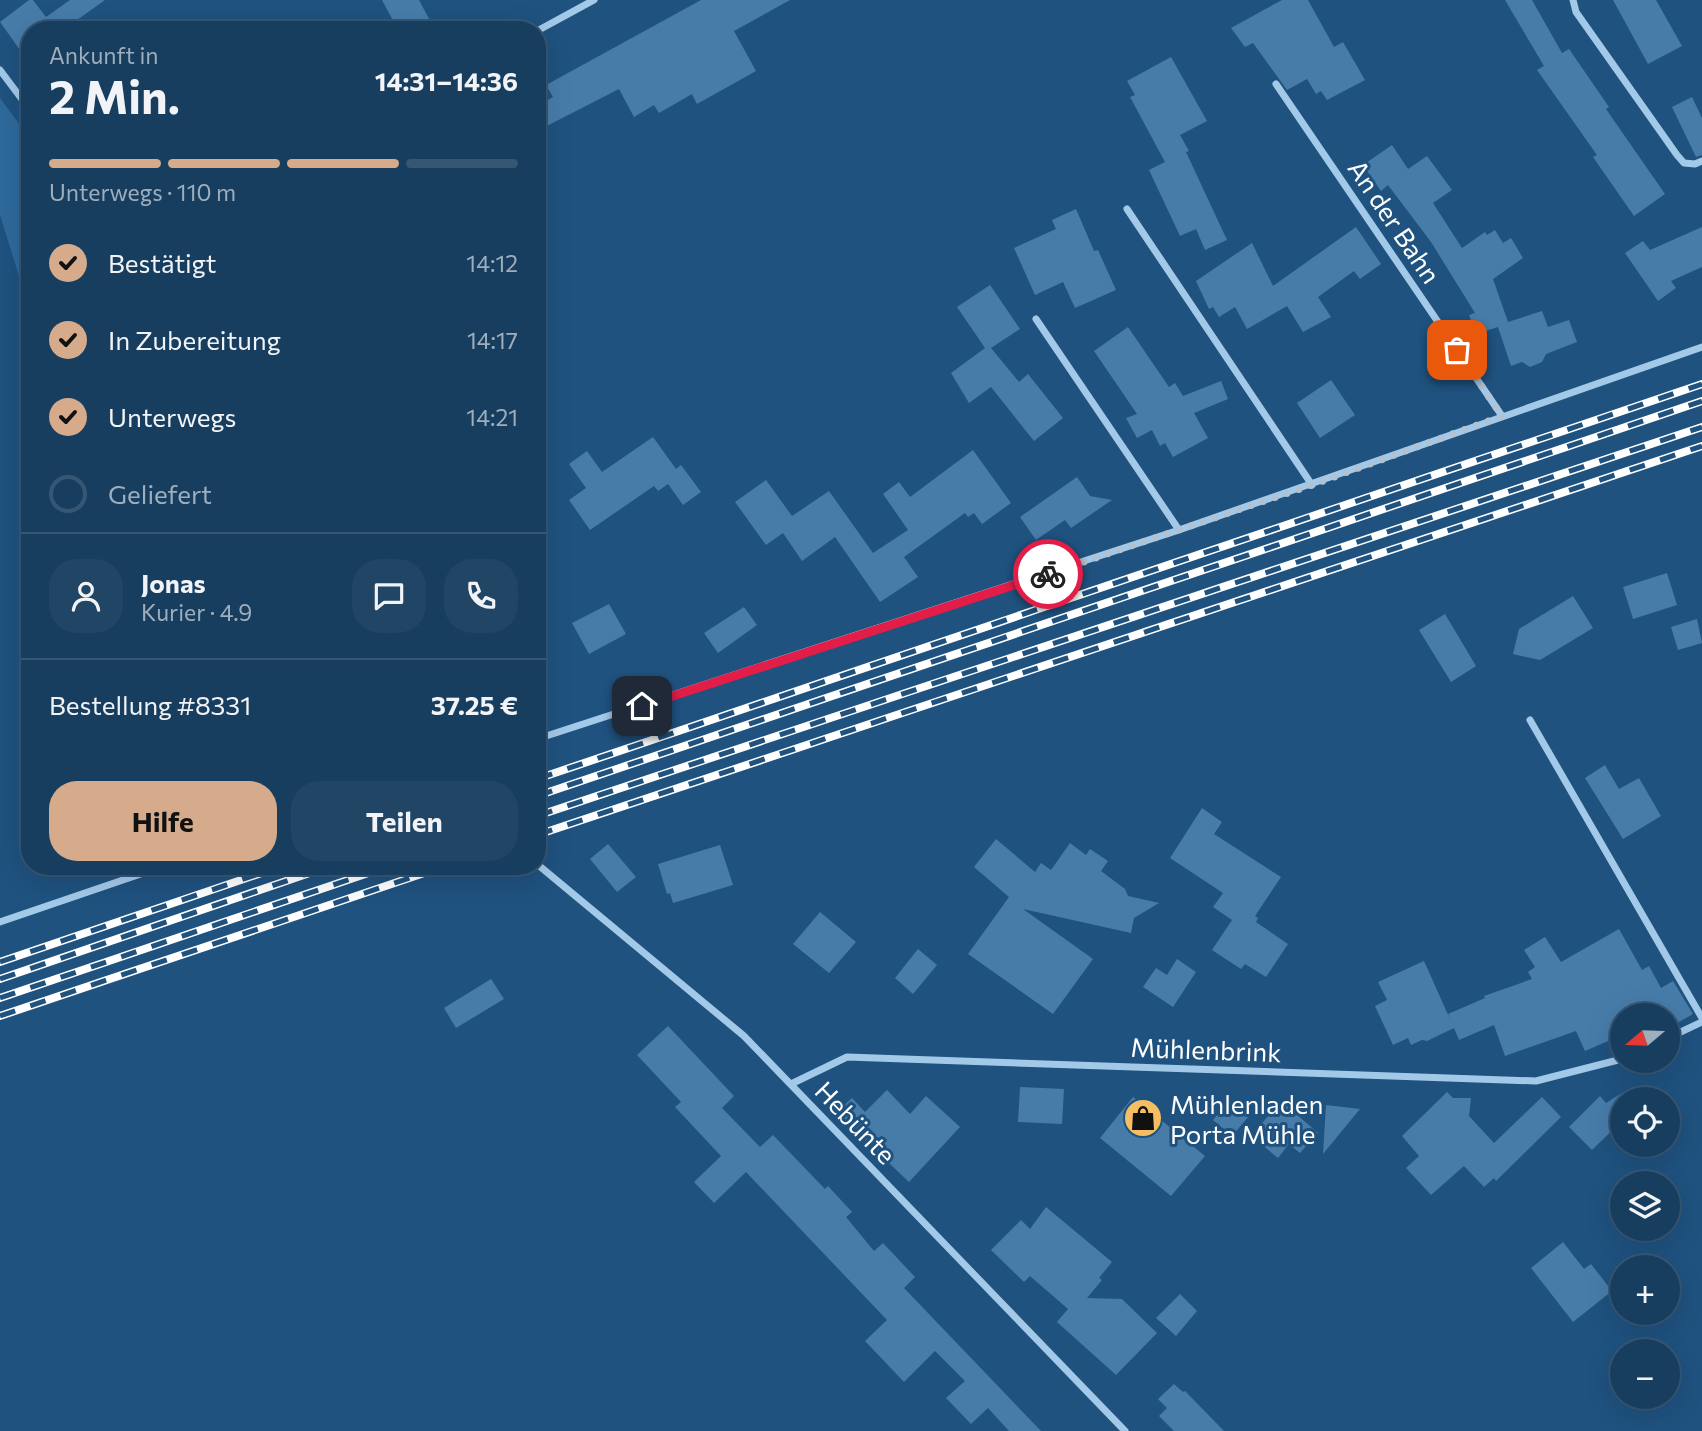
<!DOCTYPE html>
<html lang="de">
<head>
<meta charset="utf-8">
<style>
  body { margin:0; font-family:Commissioner,sans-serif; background:#204565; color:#f1f3f6; height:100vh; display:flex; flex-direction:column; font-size:26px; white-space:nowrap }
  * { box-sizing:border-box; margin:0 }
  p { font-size:23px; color:#9eaebd }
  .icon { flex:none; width:38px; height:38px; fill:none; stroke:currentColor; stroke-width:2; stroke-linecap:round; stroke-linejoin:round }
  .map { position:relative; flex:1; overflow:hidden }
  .details { position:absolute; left:21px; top:21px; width:525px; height:854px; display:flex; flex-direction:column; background:#173e5f; border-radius:28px; box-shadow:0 7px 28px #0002,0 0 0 2px #365774 }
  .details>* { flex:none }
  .needle { width:46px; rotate:251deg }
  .buttons { position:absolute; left:1610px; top:1003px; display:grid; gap:14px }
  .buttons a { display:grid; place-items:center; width:70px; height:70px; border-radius:50%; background:#173e5f; box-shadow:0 7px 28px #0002,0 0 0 2px #365774; font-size:35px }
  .pin { position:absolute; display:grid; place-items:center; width:60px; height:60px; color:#fff; margin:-30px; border-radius:14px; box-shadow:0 4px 10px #0006 }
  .courier { position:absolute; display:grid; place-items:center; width:70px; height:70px; margin:-35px; border:5px solid #e11d48; border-radius:50%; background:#fff; color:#222; box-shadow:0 2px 9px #0007 }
  .headline em { font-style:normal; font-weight:700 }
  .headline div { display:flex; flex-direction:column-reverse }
  .headline { display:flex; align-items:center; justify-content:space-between; height:119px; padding:0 28px }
  h1 { font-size:46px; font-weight:700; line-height:52px }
  .bar { display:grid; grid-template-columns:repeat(4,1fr); gap:10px 7px; align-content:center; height:84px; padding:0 28px }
  .bar i { height:9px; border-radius:5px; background:#365774 }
  .bar .current { background:#d6ab8b }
  .bar p { grid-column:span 4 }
  .line { display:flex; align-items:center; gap:18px; padding:0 28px; border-top:2px solid #365774 }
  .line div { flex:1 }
  .round { display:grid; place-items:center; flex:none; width:74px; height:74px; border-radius:28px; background:#204565 }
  ol { padding:0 28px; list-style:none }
  li { display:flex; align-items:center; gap:21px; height:77px }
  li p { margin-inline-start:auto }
  li .icon { padding:7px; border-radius:50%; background:#d6ab8b; color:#111; stroke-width:4 }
  li:last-child { color:#9eaebd }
  li i { width:38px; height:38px; border:4px solid #365774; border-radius:50% }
  .primary-button { display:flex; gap:14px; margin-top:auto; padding:14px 28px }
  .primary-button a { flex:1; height:80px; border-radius:28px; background:#d6ab8b; color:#111; font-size:28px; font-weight:700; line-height:80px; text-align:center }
  .primary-button a+a { background:#204565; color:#f1f3f6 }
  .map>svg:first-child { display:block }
</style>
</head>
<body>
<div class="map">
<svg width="1702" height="1431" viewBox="0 0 1702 1431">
  <rect width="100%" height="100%" fill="#1f527f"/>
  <path fill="#2e6a9c" d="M 0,98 L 30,139 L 30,311 L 0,215 Z"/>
  <path fill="#477ca9" d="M 29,0 L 33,0 L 46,17 L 70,0 L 105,0 L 63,30 L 30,30 L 30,64 L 0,22 Z
    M 382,0 L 419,0 L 435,30 L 398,30 Z
    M 701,0 L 790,0 L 734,31 L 756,71 L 697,104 L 692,94 L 659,113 L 654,105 L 634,117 L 619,89 L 537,131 L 537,106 L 553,97 L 546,85 Z
    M 1282,0 L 1308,0 L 1334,47 L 1343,42 L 1365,80 L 1327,100 L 1321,91 L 1316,94 L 1307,79 L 1287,90 L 1253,43 L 1245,47 L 1231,28 Z
    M 1505,0 L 1532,0 L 1562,53 L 1569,49 L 1609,107 L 1606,109 L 1665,194 L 1634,216 L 1593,157 L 1597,155 L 1537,70 L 1544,66 Z
    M 1613,0 L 1656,0 L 1682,46 L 1648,64 Z
    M 1171,57 L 1207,121 L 1180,135 L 1189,151 L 1186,152 L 1227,240 L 1205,250 L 1196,229 L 1180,236 L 1149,170 L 1165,162 L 1130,97 L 1135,95 L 1127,81 Z
    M 1692,97 L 1702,118 L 1702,155 L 1696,157 L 1672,107 Z
    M 1392,145 L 1408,169 L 1427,156 L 1452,190 L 1433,203 L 1462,248 L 1485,232 L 1487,235 L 1495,230 L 1503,243 L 1511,238 L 1523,258 L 1493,279 L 1508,322 L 1542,311 L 1548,327 L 1569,320 L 1577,342 L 1546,354 L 1542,362 L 1530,367 L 1522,362 L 1511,366 L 1498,327 L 1476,334 L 1469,315 L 1475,313 L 1431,242 L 1388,185 L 1381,191 L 1363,165 Z
    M 1076,209 L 1094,251 L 1098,250 L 1116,290 L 1075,308 L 1063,282 L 1035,295 L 1014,248 L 1056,229 L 1052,220 Z
    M 1356,227 L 1381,264 L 1360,279 L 1354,271 L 1318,297 L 1331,317 L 1303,332 L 1287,306 L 1247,329 L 1235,307 L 1219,317 L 1213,307 L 1209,309 L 1196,281 L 1252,243 L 1273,286 Z
    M 1702,227 L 1702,267 L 1671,281 L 1676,288 L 1658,301 L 1625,253 L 1643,241 L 1650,250 Z
    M 990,285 L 1020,329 L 991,348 L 1019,382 L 1028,374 L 1063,418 L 1034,441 L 991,387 L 969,403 L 951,373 L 985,348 L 957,307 Z
    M 1128,327 L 1169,387 L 1175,383 L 1183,396 L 1221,381 L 1228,399 L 1194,413 L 1208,438 L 1173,457 L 1165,443 L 1160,446 L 1152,430 L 1137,438 L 1126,418 L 1137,414 L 1094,351 Z
    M 1331,380 L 1355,415 L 1320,438 L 1297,403 Z
    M 653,437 L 676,469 L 681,465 L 701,492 L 683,505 L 668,484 L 658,491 L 654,486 L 590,530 L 569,500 L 586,488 L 569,464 L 587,451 L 602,472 Z
    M 973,450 L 1011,503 L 982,524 L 974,513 L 968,517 L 965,513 L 904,557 L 918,577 L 880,602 L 835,537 L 802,561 L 783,533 L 766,545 L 735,502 L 766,480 L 792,516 L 829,491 L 873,553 L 908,530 L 883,494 L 899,482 L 910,497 Z
    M 1077,477 L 1090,496 L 1112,500 L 1071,528 L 1065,520 L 1036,540 L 1020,517 Z
    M 1667,573 L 1677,605 L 1633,619 L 1623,587 Z
    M 1573,596 L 1593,628 L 1540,660 L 1513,654 L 1519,629 Z
    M 609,604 L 626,634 L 589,654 L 572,623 Z
    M 744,607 L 757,625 L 718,653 L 704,633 Z
    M 1445,614 L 1476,666 L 1451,682 L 1419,630 Z
    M 1697,619 L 1702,643 L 1678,650 L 1671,627 Z
    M 1605,765 L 1619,789 L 1639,778 L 1661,816 L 1623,839 L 1585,778 Z
    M 1202,808 L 1222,822 L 1214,834 L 1281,877 L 1255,916 L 1258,918 L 1256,922 L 1288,944 L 1266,977 L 1245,964 L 1241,969 L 1212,950 L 1232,920 L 1213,907 L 1223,893 L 1170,858 Z
    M 996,839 L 1035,872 L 1041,863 L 1051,870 L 1070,843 L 1086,855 L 1090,849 L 1108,861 L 1101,871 L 1125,889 L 1128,896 L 1159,903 L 1134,918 L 1131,933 L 1023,909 L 1093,959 L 1053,1014 L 968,954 L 1009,897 L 974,867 Z
    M 608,844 L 636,877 L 617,892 L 590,859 Z
    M 720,845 L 733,885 L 673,903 L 670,893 L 667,894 L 658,864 Z
    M 820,912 L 856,942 L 829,973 L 793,944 Z
    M 1619,929 L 1642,970 L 1649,966 L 1661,988 L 1673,981 L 1693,1014 L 1669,1028 L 1668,1015 L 1622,1015 L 1622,1035 L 1585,1051 L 1576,1031 L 1505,1056 L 1494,1025 L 1459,1040 L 1448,1014 L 1485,998 L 1484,996 L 1532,979 L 1528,972 L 1535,967 L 1524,950 L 1545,937 L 1561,962 Z
    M 918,949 L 937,965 L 913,994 L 895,978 Z
    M 1177,959 L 1196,972 L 1173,1007 L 1143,987 L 1156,968 L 1167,975 Z
    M 1424,961 L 1454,1028 L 1427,1041 L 1422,1040 L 1411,1045 L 1408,1038 L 1393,1045 L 1375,1006 L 1387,1000 L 1378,982 Z
    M 491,979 L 504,999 L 456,1028 L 444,1008 Z
    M 668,1026 L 734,1096 L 722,1108 L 760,1147 L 773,1135 L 825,1189 L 828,1186 L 852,1212 L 846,1217 L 874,1251 L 883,1243 L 915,1277 L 904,1288 L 1041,1431 L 1009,1431 L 988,1408 L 971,1424 L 946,1398 L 965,1381 L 935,1351 L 904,1382 L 865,1341 L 887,1320 L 746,1172 L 714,1203 L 694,1182 L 721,1156 L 675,1107 L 681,1102 L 637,1055 Z
    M 1020,1087 L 1064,1089 L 1062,1124 L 1018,1122 Z
    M 887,1090 L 910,1114 L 926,1096 L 960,1127 L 909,1182 L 836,1113 L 852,1098 L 865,1112 Z
    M 1447,1092 L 1453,1098 L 1471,1098 L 1469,1116 L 1494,1143 L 1542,1097 L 1561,1117 L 1496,1181 L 1494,1178 L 1484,1187 L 1464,1166 L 1431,1195 L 1406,1168 L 1419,1156 L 1402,1136 Z
    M 1622,1093 L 1622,1121 L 1592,1150 L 1569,1127 L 1600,1096 L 1606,1103 Z
    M 1133,1097 L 1205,1156 L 1171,1196 L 1100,1138 Z
    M 1229,1100 L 1249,1116 L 1232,1136 L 1213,1120 Z
    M 1281,1101 L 1318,1133 L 1300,1153 L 1289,1144 L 1278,1158 L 1251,1136 Z
    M 1326,1105 L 1360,1109 L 1323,1154 Z
    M 1046,1207 L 1112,1262 L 1099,1278 L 1102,1280 L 1087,1298 L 1122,1299 L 1157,1333 L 1116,1375 L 1057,1322 L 1068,1309 L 1030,1276 L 1024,1282 L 991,1250 L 1021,1220 L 1030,1229 Z
    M 1563,1242 L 1584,1269 L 1591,1264 L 1612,1291 L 1573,1322 L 1531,1268 Z
    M 1180,1294 L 1197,1311 L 1176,1336 L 1156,1318 Z
    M 1174,1384 L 1183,1392 L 1185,1391 L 1224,1431 L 1174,1431 L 1159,1416 L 1167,1408 L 1158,1399 Z"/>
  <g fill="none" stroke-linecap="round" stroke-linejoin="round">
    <path stroke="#a3c9e8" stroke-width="7" d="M 1573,0 L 1576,12 L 1677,155 L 1684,163 L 1695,164 L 1702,161
      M 537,31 L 594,0
      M 0,70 L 30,110
      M 1276,84 L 1502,416
      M 1127,209 L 1312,485
      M 1036,319 L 1179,530
      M 1530,720 L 1702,1018
      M 537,739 L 1179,530 L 1702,347
      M 537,864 L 744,1036 L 1125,1431
      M 0,922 L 164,866
      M 1668,1038 L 1702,1022
      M 791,1084 L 847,1057 L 1536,1081 L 1622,1059"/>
    <defs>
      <path id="rail" d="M 537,779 L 1702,384
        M 537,796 L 1702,401
        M 537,816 L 1702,427
        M 537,835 L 1702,446
        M 0,962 L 282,866
        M 0,979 L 330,866
        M 0,998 L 389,866
        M 0,1016 L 445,866"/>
    </defs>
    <use href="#rail" stroke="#fff" stroke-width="8"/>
    <use href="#rail" stroke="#1f527f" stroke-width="5" stroke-dasharray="16" stroke-linecap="butt"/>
  </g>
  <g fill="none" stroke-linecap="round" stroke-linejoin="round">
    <path stroke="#b1c2d2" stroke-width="7" stroke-dasharray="0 12.6" d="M 1048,574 L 1312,485 L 1502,416 L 1457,350"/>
    <path stroke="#e11d48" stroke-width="9" d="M 642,706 L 1048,574"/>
  </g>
  <defs>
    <symbol id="shop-disc" viewBox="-11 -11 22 22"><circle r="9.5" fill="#f6be63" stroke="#1f527f"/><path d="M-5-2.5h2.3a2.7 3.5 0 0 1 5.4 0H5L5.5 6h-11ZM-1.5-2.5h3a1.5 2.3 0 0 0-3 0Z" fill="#111"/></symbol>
  </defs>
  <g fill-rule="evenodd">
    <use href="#shop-disc" x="1121" y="1096" width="44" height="44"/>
  </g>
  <g text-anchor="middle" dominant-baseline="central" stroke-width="6" stroke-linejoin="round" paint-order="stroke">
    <g font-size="26" fill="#fff" stroke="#1f527f">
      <text transform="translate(1395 221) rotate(56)">An der Bahn</text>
      <text transform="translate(1206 1049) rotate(2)">Mühlenbrink</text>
      <text transform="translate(856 1122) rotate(46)">Hebünte</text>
    </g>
    <g font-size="26" fill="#fff" stroke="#1f527f" text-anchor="start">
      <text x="1170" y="1103">Mühlenladen<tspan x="1170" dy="30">Porta Mühle</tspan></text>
    </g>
  </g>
</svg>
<div class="buttons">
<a><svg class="needle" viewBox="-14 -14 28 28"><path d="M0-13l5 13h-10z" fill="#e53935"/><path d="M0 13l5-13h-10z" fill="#9eaebd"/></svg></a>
<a><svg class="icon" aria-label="locate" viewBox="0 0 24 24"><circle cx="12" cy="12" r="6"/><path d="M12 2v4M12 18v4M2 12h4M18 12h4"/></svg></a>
<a><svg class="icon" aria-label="layers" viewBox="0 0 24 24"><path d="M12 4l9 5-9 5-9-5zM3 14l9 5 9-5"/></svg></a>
<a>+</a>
<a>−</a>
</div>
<div class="pin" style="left:1457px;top:350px;background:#ea580c"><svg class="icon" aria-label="bag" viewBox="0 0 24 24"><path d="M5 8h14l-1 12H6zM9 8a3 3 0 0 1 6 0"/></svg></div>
<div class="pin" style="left:642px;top:706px;background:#1f2937"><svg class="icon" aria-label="home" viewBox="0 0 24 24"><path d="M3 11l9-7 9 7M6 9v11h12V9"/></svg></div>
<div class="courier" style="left:1048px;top:574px"><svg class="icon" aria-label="bike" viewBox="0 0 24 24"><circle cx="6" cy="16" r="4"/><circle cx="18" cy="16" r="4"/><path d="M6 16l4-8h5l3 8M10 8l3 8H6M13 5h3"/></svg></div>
<section class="details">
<div class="headline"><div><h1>2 Min.</h1><p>Ankunft in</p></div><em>14:31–14:36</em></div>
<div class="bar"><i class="current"></i><i class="current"></i><i class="current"></i><i></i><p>Unterwegs · 110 m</p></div>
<ol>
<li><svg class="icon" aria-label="check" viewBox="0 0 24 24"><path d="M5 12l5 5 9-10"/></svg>Bestätigt<p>14:12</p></li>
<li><svg class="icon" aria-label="check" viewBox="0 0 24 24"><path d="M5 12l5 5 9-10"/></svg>In Zubereitung<p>14:17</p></li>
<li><svg class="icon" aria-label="check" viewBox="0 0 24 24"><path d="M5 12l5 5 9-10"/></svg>Unterwegs<p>14:21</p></li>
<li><i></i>Geliefert</li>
</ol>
<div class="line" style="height:126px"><a class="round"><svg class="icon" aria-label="person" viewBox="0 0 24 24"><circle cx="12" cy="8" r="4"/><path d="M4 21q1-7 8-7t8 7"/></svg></a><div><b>Jonas</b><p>Kurier · 4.9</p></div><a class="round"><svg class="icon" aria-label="chat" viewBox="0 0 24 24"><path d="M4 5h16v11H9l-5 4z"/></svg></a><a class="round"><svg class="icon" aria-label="phone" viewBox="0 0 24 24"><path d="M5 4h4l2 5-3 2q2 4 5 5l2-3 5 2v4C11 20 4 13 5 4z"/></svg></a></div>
<div class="line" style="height:91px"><div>Bestellung #8331</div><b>37.25 €</b></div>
<div class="primary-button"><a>Hilfe</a><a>Teilen</a></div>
</section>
</div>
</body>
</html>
